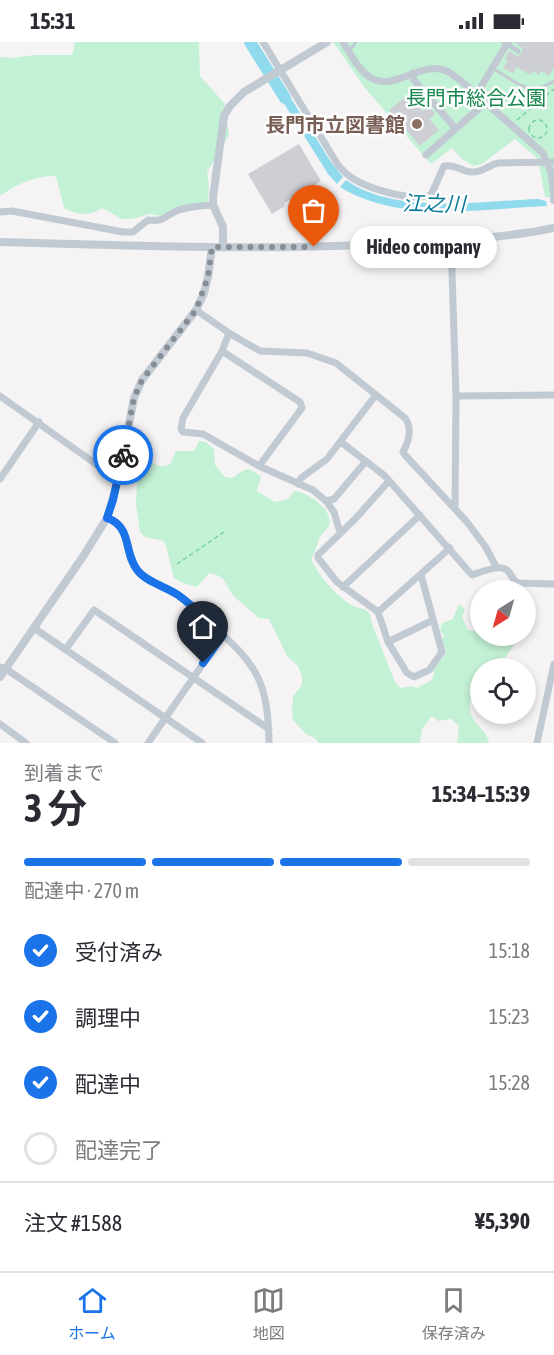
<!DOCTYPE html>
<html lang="ja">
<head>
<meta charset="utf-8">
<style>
  body { margin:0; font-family:"Asap Condensed","Noto Sans JP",sans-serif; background:#f2f2f3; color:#2b2b33; height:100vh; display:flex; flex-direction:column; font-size:22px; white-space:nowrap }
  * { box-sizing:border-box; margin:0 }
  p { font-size:20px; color:#7c7c81 }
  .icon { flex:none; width:33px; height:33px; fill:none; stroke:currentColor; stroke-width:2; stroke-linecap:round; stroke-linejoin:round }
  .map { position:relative; height:701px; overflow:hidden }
  .panel { display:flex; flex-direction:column; background:#fff; flex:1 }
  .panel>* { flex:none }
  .needle { width:39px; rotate:217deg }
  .fabs { position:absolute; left:470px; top:538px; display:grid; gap:12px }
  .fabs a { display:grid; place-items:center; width:66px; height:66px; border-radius:50%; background:#fff; box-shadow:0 3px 9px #0003; font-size:30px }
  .pin { position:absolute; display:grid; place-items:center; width:51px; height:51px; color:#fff; margin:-62px -26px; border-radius:50% 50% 50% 0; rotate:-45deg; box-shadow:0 0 6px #0007 }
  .pin .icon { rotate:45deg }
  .courier { position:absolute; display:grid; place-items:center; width:60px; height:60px; margin:-30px; border:4px solid #1a73e8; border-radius:50%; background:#fff; color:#222; box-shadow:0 2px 8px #0007 }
  .bubble { position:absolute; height:42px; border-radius:21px; background:#fff; box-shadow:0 3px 9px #0003; font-size:20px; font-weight:700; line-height:42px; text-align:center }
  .headline em { font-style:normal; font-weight:700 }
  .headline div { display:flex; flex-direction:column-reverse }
  .headline { display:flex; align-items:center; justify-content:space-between; height:102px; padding:0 24px }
  h1 { font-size:39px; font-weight:700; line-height:45px }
  .bar { display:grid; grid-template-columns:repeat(4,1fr); gap:9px 6px; align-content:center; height:72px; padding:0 24px }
  .bar i { height:8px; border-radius:4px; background:#e1e1e2 }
  .bar .selected { background:#1a73e8 }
  .bar p { grid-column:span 4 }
  .line { display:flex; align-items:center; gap:15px; padding:0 24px; border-top:2px solid #e1e1e2 }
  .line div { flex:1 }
  ol { padding:0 24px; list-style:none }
  li { display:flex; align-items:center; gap:18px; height:66px }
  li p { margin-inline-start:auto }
  li .icon { padding:6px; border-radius:50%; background:#1a73e8; color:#fff; stroke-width:4 }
  li:last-child { color:#7c7c81 }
  li i { width:33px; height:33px; border:3px solid #e1e1e2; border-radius:50% }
  .status { display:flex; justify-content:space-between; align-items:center; height:42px; padding:0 30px; background:#fff; direction:ltr }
  .status svg { height:16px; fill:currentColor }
  .tabs { display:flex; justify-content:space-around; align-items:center; height:84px; border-top:2px solid #e1e1e2; background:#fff; font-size:16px; color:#7c7c81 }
  .tabs a { display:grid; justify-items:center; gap:3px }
  .tabs .selected { color:#1a73e8 }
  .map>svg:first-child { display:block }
</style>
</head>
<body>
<div class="status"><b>15:31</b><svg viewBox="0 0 49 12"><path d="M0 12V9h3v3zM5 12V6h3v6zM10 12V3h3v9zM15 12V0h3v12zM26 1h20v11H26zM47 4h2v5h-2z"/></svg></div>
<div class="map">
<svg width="554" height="701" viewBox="0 0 554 701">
  <rect width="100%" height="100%" fill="#f5f3f3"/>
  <path fill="#c3f1d5" d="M 75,0 L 199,0 L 200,34 L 225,62 L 229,93 L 207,130 L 209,142 L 208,158 L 197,168 L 163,174 L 149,172 L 132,177 L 122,177 L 102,166 C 88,175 78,173 64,166 L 56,134 C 34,134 17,142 0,154 L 0,15 L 13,16 L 34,13 L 72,13 Z
    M 333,0 L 554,0 L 554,155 L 545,155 L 538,117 L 515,97 L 482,122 L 473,124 L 461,116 L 452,106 L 431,122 L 365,46 Z
    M 199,399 L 206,400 L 214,407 L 215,423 L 225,435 L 232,436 L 244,428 L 249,427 L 261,434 L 257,449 L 275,460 L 288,457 L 294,449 C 307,450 334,467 329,484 C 327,488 322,491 320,495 C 316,503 317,509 311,517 C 318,533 338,556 353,564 C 358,566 363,566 367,569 C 371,573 371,577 372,582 L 395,640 L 400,646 L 412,644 L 417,646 L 432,638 L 434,632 L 432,627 L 442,617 L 446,610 L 442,597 L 444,594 L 440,588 L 442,581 L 453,577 L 458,564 L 461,563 L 465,567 L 462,575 L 468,588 L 475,589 L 480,587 L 480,594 L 513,594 L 516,600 L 505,616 L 502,627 L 480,627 C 480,643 468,652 470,668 C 472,682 487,688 489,701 L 457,701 L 459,684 L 451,677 L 438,679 L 432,674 L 422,687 L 420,701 L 319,701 L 315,696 L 306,692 L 293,678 L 292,669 L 293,654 L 302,643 L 302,634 L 298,624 L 287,614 L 269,577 L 258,576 C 251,568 243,563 236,556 C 224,545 229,534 209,531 L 197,545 L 183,541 L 174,536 C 170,523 169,511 164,499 L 145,495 L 140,490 L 136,462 L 138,423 L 144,416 C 156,417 154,429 170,422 L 176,409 L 194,409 Z"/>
  <path fill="#90daee" d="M 280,39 L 331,120 L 343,135 L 337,142 L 328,132 L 273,44 Z
    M 346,138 C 394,173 481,159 538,157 L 546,159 L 547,164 C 478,167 401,182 340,145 Z"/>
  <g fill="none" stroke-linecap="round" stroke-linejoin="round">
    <path stroke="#90daee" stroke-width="12" d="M 250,0 L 285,56"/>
  </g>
  <path fill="#cdcfd5" d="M 514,0 L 554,0 L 554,26 L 549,34 L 541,29 L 539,33 L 533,29 L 530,33 L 517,25 L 513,31 L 503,26 L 508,19 L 505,17 L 509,9 L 517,14 L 522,11 L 522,6 Z
    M 409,52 L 423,69 L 429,64 L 435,72 L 429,77 L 439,88 L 420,104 L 389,68 Z
    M 299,102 L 321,139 L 284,161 L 285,164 L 272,172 L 248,132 Z"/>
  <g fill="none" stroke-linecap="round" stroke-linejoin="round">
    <path stroke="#7ad0a6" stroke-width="1.5" stroke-dasharray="4.5 3" stroke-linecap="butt" d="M 517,78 L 554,47
      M529 87a9 9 0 1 1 18 0a9 9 0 1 1-18 0Z
      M 177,522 L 224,490"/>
    <path stroke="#c1cad2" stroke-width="3" d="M 350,8 L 356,0
      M 494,27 C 516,40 529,56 554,39"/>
    <path stroke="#c1cad2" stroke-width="7" d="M 263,0 L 338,123 C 341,126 344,130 348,133 C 364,146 411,160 431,153 L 444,124 C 455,122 461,129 472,130 C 483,131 489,122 499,121 L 554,120
      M 343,0 C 350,11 357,26 368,34 C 390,51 416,23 440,27 C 448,28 454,34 460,38 L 543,111 L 551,130 L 554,155
      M 413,31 L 414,38 L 455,86
      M 476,53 L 508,0
      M 426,113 L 485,61
      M 0,170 L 12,169 L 123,190 L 133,190 L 148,178 C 167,180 164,173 179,168 C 190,164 201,164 213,163
      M 451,199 L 456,354 L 455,467
      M 196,268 L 229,291 L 260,309 L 307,311 L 336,321 L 405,376 C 413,387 409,399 403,410 L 405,413 L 467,480 L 485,504 L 497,526
      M 229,291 L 222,309 L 300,360 L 302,366 L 259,424
      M 222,309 L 183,376 L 181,387 L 183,390 L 203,392 L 259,424 L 313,448 L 326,459 L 334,470 L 340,490
      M 0,354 L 103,427 L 120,430
      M 456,354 L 554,353
      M 341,400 L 385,434 L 472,533 C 482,530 500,521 508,529 C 512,533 512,538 518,541 L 554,542
      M 0,437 L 39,380
      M 389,439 L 356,476 L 318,513 L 318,516 L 337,540 L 378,570 L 388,600 L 407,631 L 414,635 L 429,628 L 442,610 L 421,533
      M 298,442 L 301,436 L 327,417 L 375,354
      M 326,459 L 334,457 L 366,419
      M 107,476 C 132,485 123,510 138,529 C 146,540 165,545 177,552 C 189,560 201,573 212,583 C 257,623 268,639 269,701
      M 343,545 L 420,473
      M 378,570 L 450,506
      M 34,586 L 202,701
      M 388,600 L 433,578
      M 66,607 L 94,568 L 269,687
      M 0,625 L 6,627 L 115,701
      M 0,682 L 26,701
      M 148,701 L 223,593
      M 537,701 L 554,622"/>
    <path stroke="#c1cad2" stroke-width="8" d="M 554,155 L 554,158
      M 0,200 C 135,204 270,209 405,201 C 454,198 505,196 554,186
      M 223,205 L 223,185 L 213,163 L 213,155 L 224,74 L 230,64 L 244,50 L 327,0
      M 0,635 L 84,513 L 107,476 L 120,430 L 134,356 L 142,338 L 196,268 L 204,251 L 208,235 L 212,205"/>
    <path stroke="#c1cad2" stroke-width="5" d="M 504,0 L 518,9"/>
  </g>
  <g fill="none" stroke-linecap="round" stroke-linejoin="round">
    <path stroke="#868d94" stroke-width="6" stroke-dasharray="0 10.8" d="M 123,413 L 134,356 L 142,338 L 196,268 L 208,235 L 212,205 L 314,205"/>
    <path stroke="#1a73e8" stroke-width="8" d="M 123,413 L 113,458 L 107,476 C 133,485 123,511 138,529 C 147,540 166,545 178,553 C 194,564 208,580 223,593 L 203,621"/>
  </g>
  <circle fill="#8d6e63" stroke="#fff" stroke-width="2" cx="417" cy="82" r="6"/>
  <g text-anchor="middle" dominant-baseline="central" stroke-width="5" stroke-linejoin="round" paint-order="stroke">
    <g font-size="20" fill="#17864f" stroke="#fff">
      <text x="476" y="55">長門市総合公園</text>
    </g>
    <g font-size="20" font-weight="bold" fill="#785e54" stroke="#fff" text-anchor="end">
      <text x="405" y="82">長門市立図書館</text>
    </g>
    <g font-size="21" font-style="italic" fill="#0c7c9b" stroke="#fff">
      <text transform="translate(434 161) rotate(1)">江之川</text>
    </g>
  </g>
</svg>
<div class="fabs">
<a><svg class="needle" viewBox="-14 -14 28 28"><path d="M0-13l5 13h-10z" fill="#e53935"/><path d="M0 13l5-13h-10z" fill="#7c7c81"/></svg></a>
<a><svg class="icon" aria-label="locate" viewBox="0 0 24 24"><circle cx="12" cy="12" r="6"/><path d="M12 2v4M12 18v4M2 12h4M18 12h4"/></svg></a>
</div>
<div class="pin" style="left:314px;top:205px;background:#ea580c"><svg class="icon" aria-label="bag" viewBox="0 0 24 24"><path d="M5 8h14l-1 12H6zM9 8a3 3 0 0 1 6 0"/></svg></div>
<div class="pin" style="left:203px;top:621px;background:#1f2937"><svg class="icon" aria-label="home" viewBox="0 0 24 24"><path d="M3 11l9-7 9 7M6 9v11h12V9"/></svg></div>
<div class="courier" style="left:123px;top:413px"><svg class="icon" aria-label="bike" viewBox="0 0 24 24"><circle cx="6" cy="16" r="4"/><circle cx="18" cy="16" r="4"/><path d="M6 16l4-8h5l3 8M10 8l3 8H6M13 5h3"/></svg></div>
<div class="bubble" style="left:350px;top:184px;width:147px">Hideo company</div>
</div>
<section class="panel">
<div class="headline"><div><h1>3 分</h1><p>到着まで</p></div><em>15:34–15:39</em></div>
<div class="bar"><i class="selected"></i><i class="selected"></i><i class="selected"></i><i></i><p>配達中 · 270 m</p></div>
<ol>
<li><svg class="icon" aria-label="check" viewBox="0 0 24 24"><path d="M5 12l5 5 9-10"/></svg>受付済み<p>15:18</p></li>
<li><svg class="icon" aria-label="check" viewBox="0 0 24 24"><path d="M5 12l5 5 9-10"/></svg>調理中<p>15:23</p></li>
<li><svg class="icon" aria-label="check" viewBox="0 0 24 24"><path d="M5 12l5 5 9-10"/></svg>配達中<p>15:28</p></li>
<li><i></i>配達完了</li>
</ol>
<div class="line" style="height:78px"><div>注文 #1588</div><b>¥5,390</b></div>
</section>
<nav class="tabs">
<a class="selected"><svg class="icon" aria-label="home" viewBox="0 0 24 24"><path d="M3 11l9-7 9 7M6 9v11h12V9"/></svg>ホーム</a>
<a><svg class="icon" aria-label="map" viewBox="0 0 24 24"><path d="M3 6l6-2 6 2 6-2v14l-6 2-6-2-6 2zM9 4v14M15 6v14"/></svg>地図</a>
<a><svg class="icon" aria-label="saved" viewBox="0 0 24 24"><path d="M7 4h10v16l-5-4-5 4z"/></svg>保存済み</a>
</nav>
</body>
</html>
